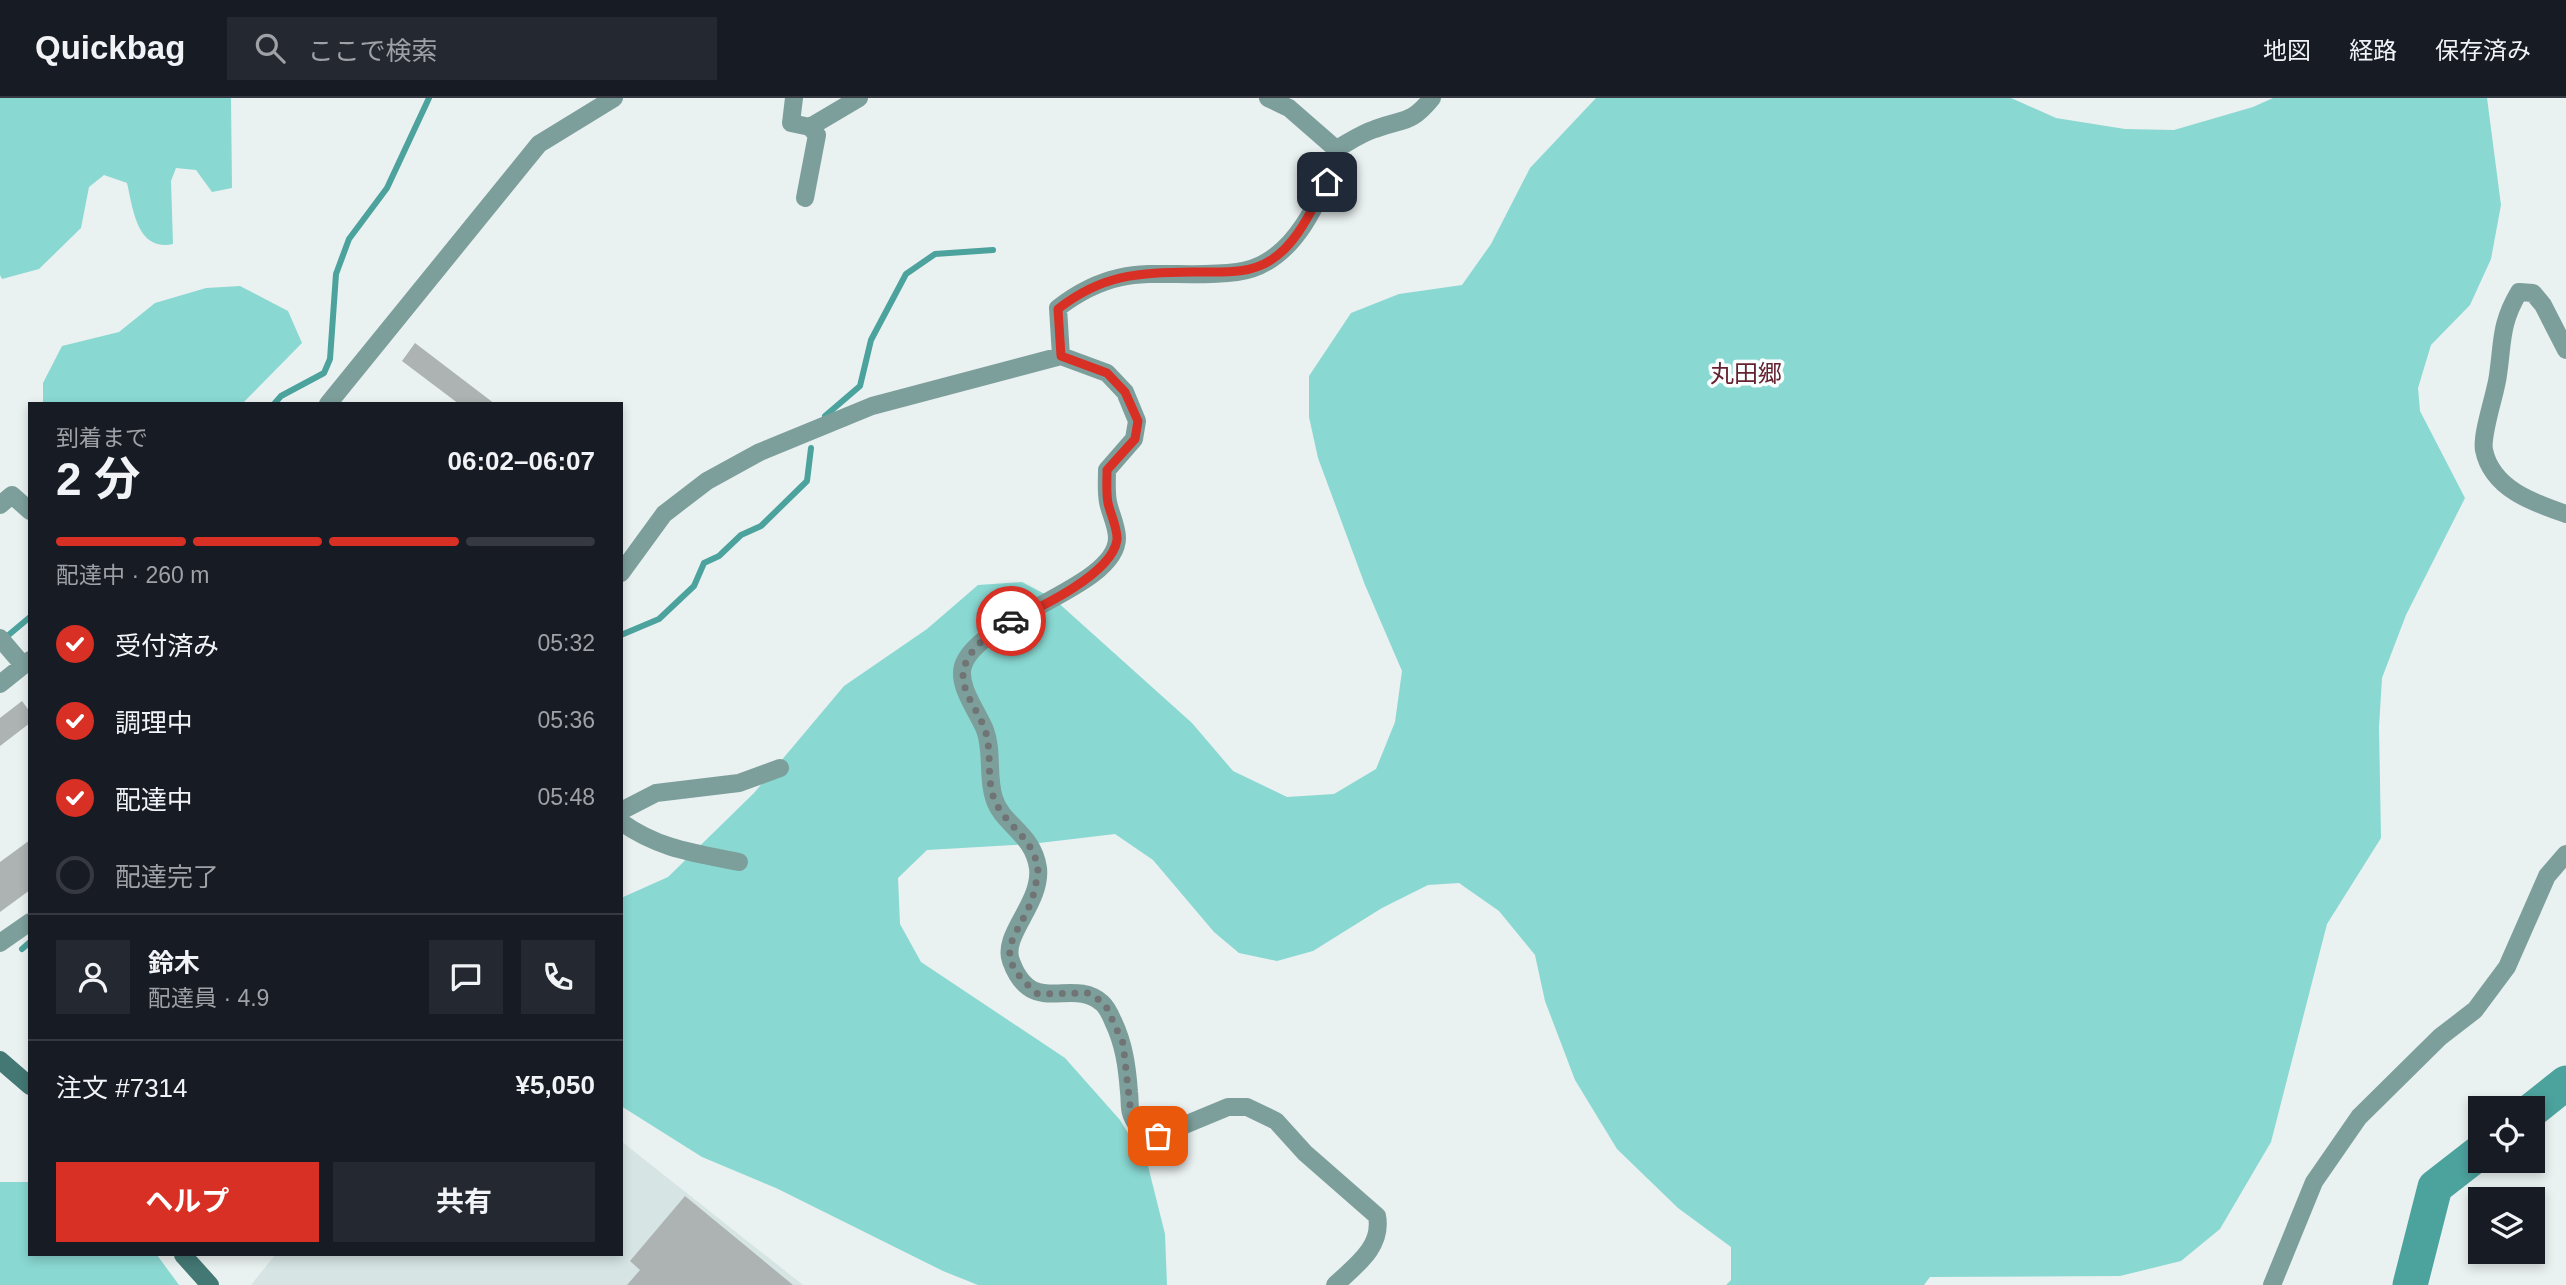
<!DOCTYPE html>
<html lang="ja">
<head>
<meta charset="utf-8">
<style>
  body { margin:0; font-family:Arial,"Noto Sans JP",sans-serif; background:#242831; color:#f1f3f6; height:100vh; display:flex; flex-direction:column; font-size:26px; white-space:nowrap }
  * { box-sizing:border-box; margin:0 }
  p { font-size:23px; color:#9ea1a6 }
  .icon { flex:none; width:38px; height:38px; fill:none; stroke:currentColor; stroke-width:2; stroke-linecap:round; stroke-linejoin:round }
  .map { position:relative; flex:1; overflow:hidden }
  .panel { position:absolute; left:28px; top:304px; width:595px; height:854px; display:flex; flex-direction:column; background:#171b24; border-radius:0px; box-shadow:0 4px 10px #0003 }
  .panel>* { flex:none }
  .tools { position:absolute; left:2468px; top:998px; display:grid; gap:14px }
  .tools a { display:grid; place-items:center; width:77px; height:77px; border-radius:0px; background:#171b24; box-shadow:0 4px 10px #0003; font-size:35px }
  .pin { position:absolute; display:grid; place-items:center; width:60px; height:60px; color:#fff; margin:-30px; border-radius:14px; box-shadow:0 4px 10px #0006 }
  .courier { position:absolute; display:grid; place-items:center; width:70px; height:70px; margin:-35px; border:5px solid #d93025; border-radius:50%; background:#fff; color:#222; box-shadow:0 2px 9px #0007 }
  .head em { font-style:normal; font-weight:700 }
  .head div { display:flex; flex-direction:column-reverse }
  .head { display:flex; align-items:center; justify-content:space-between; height:119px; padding:0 28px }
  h1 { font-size:46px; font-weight:700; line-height:52px }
  .bar { display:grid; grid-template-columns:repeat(4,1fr); gap:10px 7px; align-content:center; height:84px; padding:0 28px }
  .bar i { height:9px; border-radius:5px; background:#363941 }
  .bar .selected { background:#d93025 }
  .bar p { grid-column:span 4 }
  .line { display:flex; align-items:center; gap:18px; padding:0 28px; border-top:2px solid #363941 }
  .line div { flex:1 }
  .round { display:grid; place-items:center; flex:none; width:74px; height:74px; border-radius:0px; background:#242831 }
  ol { padding:0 28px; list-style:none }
  li { display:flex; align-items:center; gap:21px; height:77px }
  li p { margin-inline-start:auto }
  li .icon { padding:7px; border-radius:50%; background:#d93025; color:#fff; stroke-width:4 }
  li:last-child { color:#9ea1a6 }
  li i { width:38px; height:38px; border:4px solid #363941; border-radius:50% }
  .action { display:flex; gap:14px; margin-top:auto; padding:14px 28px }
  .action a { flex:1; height:80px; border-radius:0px; background:#d93025; color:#fff; font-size:28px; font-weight:700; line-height:80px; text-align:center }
  .action a+a { background:#242831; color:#f1f3f6 }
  header { display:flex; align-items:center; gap:42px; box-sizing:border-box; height:98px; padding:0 35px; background:#171b24; border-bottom:2px solid #363941 }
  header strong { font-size:33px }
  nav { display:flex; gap:38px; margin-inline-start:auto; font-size:24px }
  .search { width:490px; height:63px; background:#242831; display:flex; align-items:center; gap:18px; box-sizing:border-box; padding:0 24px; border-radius:0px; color:#9ea1a6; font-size:26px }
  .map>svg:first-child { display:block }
</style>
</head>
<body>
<header>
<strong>Quickbag</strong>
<div class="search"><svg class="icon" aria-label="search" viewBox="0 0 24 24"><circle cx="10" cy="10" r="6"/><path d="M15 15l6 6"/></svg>ここで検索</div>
<nav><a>地図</a><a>経路</a><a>保存済み</a></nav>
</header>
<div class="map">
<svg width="2566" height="1187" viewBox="0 0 2566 1187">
  <rect width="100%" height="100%" fill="#eaf1f1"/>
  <path fill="#d6e5e4" d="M 621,1043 L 803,1187 L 251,1187 L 275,1157 L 621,1157 Z"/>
  <path fill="#8ad8d2" d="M 0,0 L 231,0 L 232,90 L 212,94 L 196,72 L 176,70 L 171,83 L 173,146 C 137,154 133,111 127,85 L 104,77 L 89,89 L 81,130 L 39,171 L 2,181 L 0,177 Z
    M 1596,0 L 2011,0 L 2056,20 L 2125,31 L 2174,32 L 2253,9 L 2273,0 L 2487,0 L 2501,107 L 2491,161 L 2470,207 L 2431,247 L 2418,290 L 2420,313 L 2465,400 L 2406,517 L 2382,580 L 2379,629 L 2381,740 L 2327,826 L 2271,1044 L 2220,1131 L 2181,1163 L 2120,1178 L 1930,1179 L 1924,1187 L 1726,1187 L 1731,1182 L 1731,1149 L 1678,1110 L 1617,1051 L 1575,982 L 1545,903 L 1535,857 L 1499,813 L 1459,785 L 1428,787 L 1382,810 L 1313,853 L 1277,863 L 1239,855 L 1214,834 L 1153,762 L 1115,736 L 1031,746 L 927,752 L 898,780 L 900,826 L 921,864 L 1065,960 L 1120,1022 L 1148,1068 L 1165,1136 L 1167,1187 L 978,1187 L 943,1173 L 776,1090 L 702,1059 L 621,1008 L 621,800 L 668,779 L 754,695 L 844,588 L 927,531 L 978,487 L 1022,484 L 1054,501 L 1192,625 L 1233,673 L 1287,699 L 1334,696 L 1376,671 L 1395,624 L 1402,573 L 1365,487 L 1318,360 L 1309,319 L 1309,278 L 1351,215 L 1399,196 L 1462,187 L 1491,146 L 1530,70 Z
    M 240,188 L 288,213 L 302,245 L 242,306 L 43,306 L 43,285 L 62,248 L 119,234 L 155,205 L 206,190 Z
    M 0,1084 L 30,1084 L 30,1157 L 157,1157 L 179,1187 L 0,1187 Z"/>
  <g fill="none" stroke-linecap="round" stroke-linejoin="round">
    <path stroke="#4ca29d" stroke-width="6" d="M 274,306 L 281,298 L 324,275 L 330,261 L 336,176 L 349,141 L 387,90 L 429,0
      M 825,318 L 860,288 L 871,242 L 906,176 L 935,156 L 993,152
      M 621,537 L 659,521 L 694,488 L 704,465 L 719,458 L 741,437 L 761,428 L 807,383 L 811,350
      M 5,540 L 30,519
      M 22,851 L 30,844"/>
    <path stroke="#4ca29d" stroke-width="35" d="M 2532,1012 L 2566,985
      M 2410,1187 L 2435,1089 L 2480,1054"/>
  </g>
  <path fill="#acb3b2" d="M 415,245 L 495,306 L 459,306 L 402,263 Z
    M 22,603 L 30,614 L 30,625 L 0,648 L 0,620 Z
    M 30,742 L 30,792 L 0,814 L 0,764 Z
    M 685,1098 L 793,1187 L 627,1187 L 640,1172 L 630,1163 Z"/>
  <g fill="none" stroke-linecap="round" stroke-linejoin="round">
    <path stroke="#7d9f9c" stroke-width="18" d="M 794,0 L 791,25 L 810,29 L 817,37 L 805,100
      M 1268,0 L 1289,10 L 1336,51
      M 810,29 L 859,0
      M 2566,252 L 2543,207 L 2533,195 L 2519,194 C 2500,226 2503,243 2498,277 C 2496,295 2481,336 2484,352 C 2492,391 2534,405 2566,416
      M 1061,258 L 1058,210 C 1124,159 1165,183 1237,174 C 1294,167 1323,99 1336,51 C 1349,44 1362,35 1375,31 C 1404,20 1410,27 1432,0
      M 328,306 L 539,46 L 614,0
      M 0,407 L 12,397 L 30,413
      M 621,475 L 664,416 L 707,383 L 760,354 L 872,308 L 1061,258 L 1107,275 L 1125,294 L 1137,323 L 1134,341 L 1107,372 C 1107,382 1106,394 1108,404 C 1110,415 1117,428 1117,440 C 1117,490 979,519 963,568 C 957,588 978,614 985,632 C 993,653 987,679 994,700 C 1002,727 1033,735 1038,770 C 1042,805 1001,837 1011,863 C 1032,921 1072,878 1102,905 C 1107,909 1110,916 1113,923 C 1124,946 1127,968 1129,994 C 1130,1001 1129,1009 1131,1015 C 1133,1023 1140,1031 1144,1038 L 1158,1038 L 1228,1009 L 1247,1009 L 1276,1023 L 1305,1055 L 1377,1118 C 1383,1149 1355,1168 1335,1187
      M 0,540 L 23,567
      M 0,586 L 30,562
      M 621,713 L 656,695 L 739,685 L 780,670
      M 621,724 C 659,751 694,755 739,764
      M 0,845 L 30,824
      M 2272,1187 L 2314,1084 L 2359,1019 L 2440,939 L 2475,912 L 2507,869 L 2547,778 L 2566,756"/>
    <path stroke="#437874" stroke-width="18" d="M 0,962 L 30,988
      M 183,1157 L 210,1187"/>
  </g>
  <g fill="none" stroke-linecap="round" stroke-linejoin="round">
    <path stroke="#707474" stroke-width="7" stroke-dasharray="0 12.6" d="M 1011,523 C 989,535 957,558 964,586 C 968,603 981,618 986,635 C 992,656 986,683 995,703 C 1007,729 1032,738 1038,770 C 1038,774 1037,780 1036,785 C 1028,837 980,849 1038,896 L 1089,895 L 1105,906 L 1123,945 L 1131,1016 L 1144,1038 L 1158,1038"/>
    <path stroke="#d93025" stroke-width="9" d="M 1011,523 C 1039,510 1112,476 1117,442 C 1118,431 1110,415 1108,405 C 1106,394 1107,383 1107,372 L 1135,341 L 1138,323 L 1125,294 L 1107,275 L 1061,258 L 1058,211 C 1105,174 1142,175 1199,174 C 1224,174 1250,176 1271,162 C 1298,145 1312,110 1327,84"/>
  </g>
  <g text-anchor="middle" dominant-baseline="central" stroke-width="7" stroke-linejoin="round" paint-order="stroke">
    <g font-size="24" fill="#672231" stroke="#f8fffe">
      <text x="1746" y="275">丸田郷</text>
    </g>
  </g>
</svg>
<div class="tools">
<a><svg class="icon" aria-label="locate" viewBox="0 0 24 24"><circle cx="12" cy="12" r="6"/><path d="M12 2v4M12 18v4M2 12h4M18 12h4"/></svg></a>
<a><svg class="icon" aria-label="layers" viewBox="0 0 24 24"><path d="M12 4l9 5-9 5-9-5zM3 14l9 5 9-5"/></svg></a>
</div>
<div class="pin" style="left:1158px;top:1038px;background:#ea580c"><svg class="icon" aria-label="bag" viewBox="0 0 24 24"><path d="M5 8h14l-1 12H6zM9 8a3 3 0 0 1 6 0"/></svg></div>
<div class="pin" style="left:1327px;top:84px;background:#1f2937"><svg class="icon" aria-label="home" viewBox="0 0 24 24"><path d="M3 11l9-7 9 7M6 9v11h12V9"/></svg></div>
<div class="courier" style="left:1011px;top:523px"><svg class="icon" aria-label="car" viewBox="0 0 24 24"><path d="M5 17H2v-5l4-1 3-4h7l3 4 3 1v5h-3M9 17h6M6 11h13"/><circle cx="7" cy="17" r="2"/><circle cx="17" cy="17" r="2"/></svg></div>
<section class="panel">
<div class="head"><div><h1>2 分</h1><p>到着まで</p></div><em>06:02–06:07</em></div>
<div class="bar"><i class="selected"></i><i class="selected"></i><i class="selected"></i><i></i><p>配達中 · 260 m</p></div>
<ol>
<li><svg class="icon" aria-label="check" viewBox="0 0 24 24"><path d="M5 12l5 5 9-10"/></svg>受付済み<p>05:32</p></li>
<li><svg class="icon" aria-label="check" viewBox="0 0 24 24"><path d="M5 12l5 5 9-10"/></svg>調理中<p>05:36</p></li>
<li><svg class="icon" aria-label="check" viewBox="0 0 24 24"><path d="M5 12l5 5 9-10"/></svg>配達中<p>05:48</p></li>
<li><i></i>配達完了</li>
</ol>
<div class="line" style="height:126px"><a class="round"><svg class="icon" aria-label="person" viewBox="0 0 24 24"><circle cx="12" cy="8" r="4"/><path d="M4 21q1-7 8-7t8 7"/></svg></a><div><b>鈴木</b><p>配達員 · 4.9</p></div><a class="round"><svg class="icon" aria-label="chat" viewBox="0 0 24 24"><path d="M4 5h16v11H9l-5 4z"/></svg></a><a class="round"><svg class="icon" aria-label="phone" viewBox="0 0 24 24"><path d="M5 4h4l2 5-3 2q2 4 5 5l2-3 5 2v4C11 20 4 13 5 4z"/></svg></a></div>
<div class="line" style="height:91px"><div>注文 #7314</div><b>¥5,050</b></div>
<div class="action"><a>ヘルプ</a><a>共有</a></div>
</section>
</div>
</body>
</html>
